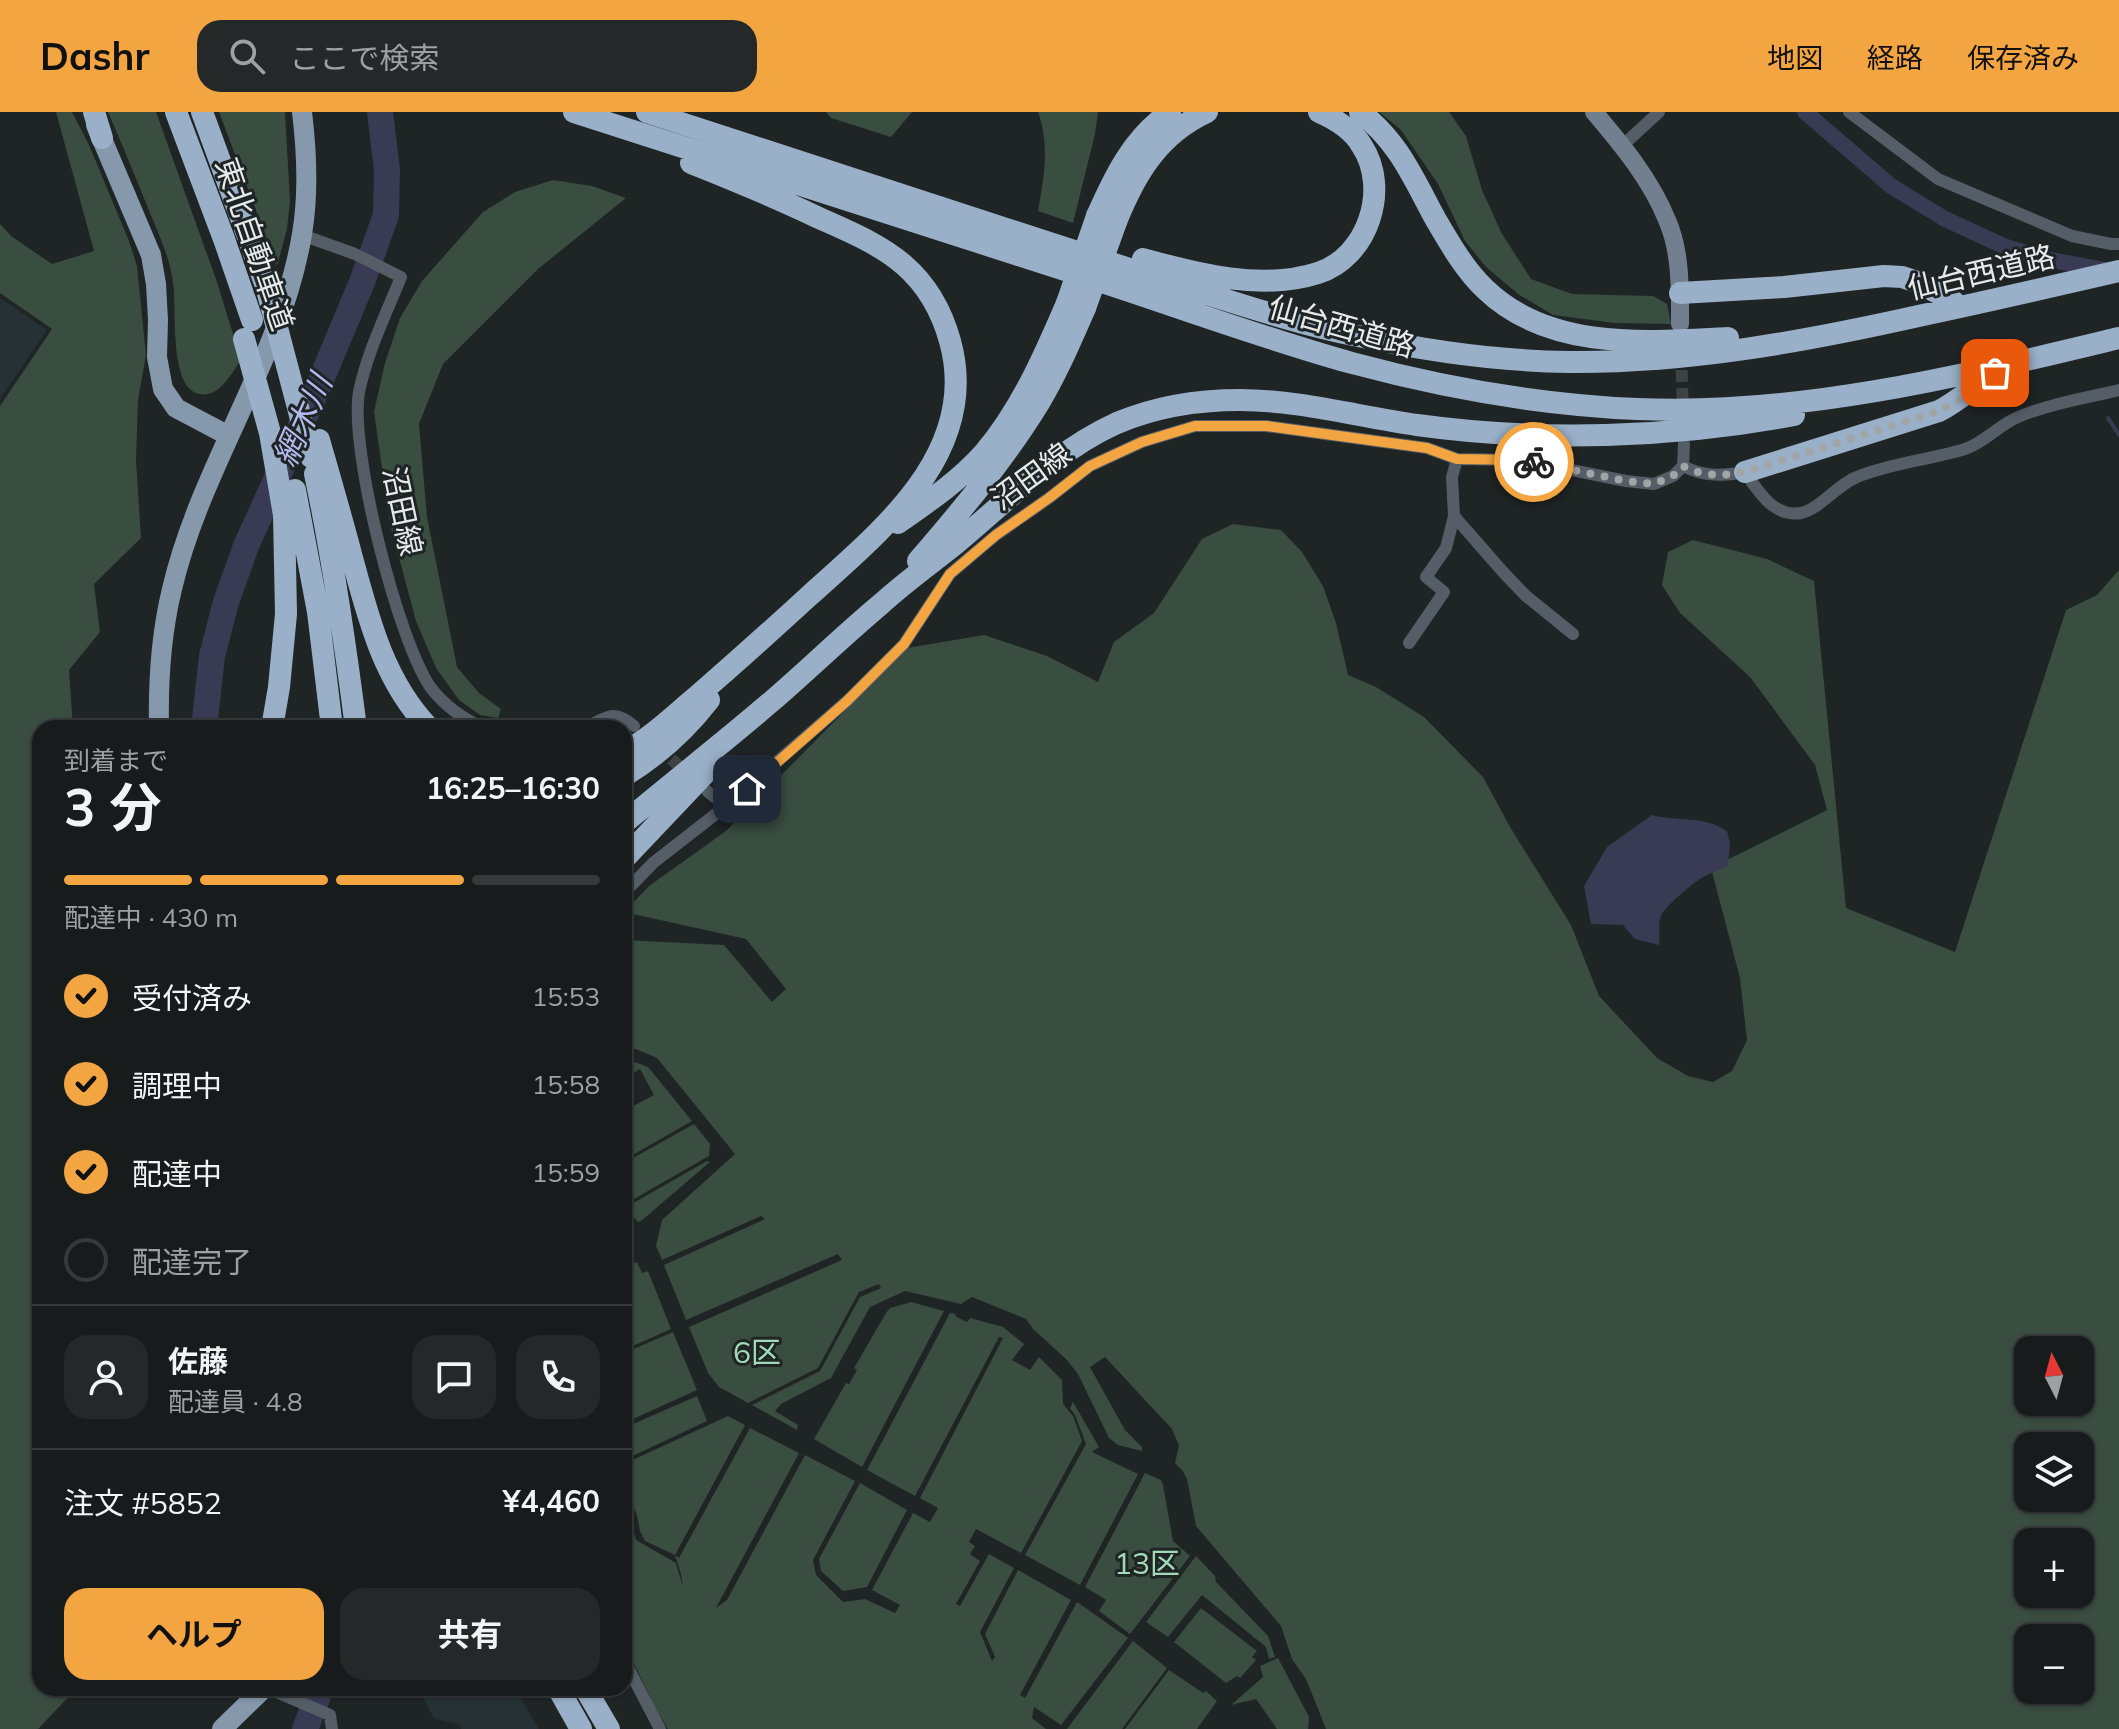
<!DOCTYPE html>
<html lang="ja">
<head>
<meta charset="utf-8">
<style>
  body { margin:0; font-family:Mulish,"Noto Sans JP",sans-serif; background:#242829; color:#f1f3f6; height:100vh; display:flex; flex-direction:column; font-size:30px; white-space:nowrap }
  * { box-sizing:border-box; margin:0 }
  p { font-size:26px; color:#9ea1a3 }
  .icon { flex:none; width:44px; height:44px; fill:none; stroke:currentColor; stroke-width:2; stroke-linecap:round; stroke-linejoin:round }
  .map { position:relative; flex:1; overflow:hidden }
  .panel { position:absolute; left:32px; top:608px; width:600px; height:976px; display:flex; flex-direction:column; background:#171b1c; border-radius:24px; box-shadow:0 2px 6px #0004,0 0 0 2px #36393b }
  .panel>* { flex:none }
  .needle { width:52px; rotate:354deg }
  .tools { position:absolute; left:2014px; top:1224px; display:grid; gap:16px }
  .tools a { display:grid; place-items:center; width:80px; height:80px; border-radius:16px; background:#171b1c; box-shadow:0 2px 6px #0004,0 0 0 2px #36393b; font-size:40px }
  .pin { position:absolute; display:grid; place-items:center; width:68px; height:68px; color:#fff; margin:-34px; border-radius:16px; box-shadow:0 4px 12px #0006 }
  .courier { position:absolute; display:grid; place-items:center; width:80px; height:80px; margin:-40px; border:6px solid #f3a542; border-radius:50%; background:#fff; color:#222; box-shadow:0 2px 10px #0007 }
  .summary em { font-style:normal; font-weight:700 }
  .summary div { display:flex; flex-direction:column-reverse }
  .summary { display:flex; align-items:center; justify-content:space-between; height:136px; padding:0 32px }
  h1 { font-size:52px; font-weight:700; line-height:60px }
  .bar { display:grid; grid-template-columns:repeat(4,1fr); gap:12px 8px; align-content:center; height:96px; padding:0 32px }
  .bar i { height:10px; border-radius:6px; background:#36393b }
  .bar .selected { background:#f3a542 }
  .bar p { grid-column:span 4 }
  .line { display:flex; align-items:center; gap:20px; padding:0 32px; border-top:2px solid #36393b }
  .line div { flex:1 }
  .round { display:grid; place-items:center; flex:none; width:84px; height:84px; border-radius:24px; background:#242829 }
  ol { padding:0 32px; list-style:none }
  li { display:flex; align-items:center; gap:24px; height:88px }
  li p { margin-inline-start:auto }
  li .icon { padding:8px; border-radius:50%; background:#f3a542; color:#111; stroke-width:4 }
  li:last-child { color:#9ea1a3 }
  li i { width:44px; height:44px; border:4px solid #36393b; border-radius:50% }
  .button { display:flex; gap:16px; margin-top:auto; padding:16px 32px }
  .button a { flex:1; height:92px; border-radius:24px; background:#f3a542; color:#111; font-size:32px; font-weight:700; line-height:92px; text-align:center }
  .button a+a { background:#242829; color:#f1f3f6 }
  header { display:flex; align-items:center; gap:48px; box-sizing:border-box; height:112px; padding:0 40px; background:#f3a542; color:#111 }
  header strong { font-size:38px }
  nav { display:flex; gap:44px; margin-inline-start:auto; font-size:28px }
  .search { width:560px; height:72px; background:#242829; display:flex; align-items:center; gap:20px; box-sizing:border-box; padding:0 28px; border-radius:24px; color:#9ea1a3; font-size:30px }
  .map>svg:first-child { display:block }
</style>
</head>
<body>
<header>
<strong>Dashr</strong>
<div class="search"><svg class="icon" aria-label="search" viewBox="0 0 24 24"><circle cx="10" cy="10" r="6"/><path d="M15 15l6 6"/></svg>ここで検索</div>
<nav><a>地図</a><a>経路</a><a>保存済み</a></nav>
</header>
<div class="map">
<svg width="2119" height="1617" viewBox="0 0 2119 1617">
  <rect width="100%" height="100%" fill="#1f2425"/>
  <path fill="#263135" d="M 0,186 L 47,218 L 0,287 Z
    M 421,1576 L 514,1576 L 539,1617 L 461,1617 L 459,1612 L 434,1607 L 420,1579 Z"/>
  <path fill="#394d41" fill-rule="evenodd" d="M 56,0 L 72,0 L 89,33 L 129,129 L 137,154 L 146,243 L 138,288 L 136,348 L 141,426 L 94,472 L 100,520 L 69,558 L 73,616 L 40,616 L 40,1576 L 77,1576 L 38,1617 L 0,1617 L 0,294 L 52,217 L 0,181 L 0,112 L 11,124 L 52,152 L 94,139 Z
    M 108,0 L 156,0 L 217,170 L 241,248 C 231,262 218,289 196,281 C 169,270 177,196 173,171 C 170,145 158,121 148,96 C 135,64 122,32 108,0 Z
    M 219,0 L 285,0 L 290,89 L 287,117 L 277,154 Z
    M 826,0 L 912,0 L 891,25 L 831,6 Z
    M 1038,0 L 1098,0 L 1095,22 L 1073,111 L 1038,99 C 1044,66 1050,32 1038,0 Z
    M 1379,0 L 1449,0 L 1466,24 L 1482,78 L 1502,122 L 1531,167 L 1572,182 L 1653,184 L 1667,192 L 1671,212 L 1614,211 L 1553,203 L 1518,182 L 1486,155 L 1465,129 L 1438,72 L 1401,18 Z
    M 553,68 L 592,74 L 626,86 L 538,157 L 443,252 L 419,312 L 427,405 L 457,555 L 479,581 L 501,597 L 498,606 L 480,603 L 459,588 L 436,556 L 416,509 L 390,412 L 374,300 L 385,251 L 400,206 L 422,169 L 483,100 L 515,80 Z
    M 1233,412 L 1281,418 L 1302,440 L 1323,474 L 1336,511 L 1348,563 L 1376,575 L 1424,605 L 1483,665 L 1510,715 L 1571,813 L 1599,884 L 1657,946 L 1688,964 L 1713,970 L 1732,959 L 1747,928 L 1740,866 L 1711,756 L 1827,698 L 1815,653 L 1750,565 L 1680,501 L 1662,473 L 1668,440 L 1693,428 L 1767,447 L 1814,469 L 1846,796 L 1955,840 L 2066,498 L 2097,483 L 2119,458 L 2119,1617 L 1326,1617 L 1306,1567 L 1292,1547 L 1281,1514 L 1196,1414 L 1187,1367 L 1182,1358 L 1175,1351 L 1179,1334 L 1172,1317 L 1105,1245 L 1090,1255 L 1125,1318 L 1142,1335 L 1142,1339 L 1118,1333 L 1109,1326 L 1078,1262 L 1066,1247 L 1033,1217 L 1026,1207 L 972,1185 L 961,1192 L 905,1179 L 870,1195 L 831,1266 L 781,1292 L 775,1299 L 798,1313 L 797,1318 L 752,1293 L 820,1259 L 860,1185 L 881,1176 L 879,1172 L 859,1180 L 818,1256 L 748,1291 L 719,1275 L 708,1261 L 689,1215 L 842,1148 L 838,1142 L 686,1208 L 664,1153 L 765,1107 L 761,1104 L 662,1148 L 656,1134 L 662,1108 L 735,1042 L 657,946 L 636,937 L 624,937 L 624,828 L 724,833 L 772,890 L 786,877 L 746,827 L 624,800 L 649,774 L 726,719 L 907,536 L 984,523 L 1047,544 L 1098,570 L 1114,530 L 1154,501 L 1202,427 ZM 2028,1238 L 2080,1238 L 2080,1290 L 2028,1290 ZM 2028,1334 L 2080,1334 L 2080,1386 L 2028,1386 ZM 2028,1430 L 2080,1430 L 2080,1482 L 2028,1482 ZM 2028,1526 L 2080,1526 L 2080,1578 L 2028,1578 Z
    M 630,949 L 641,952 L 649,956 L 692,1009 L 624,1048 L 624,999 L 654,983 L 640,957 L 635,960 L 624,958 L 624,950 Z
    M 694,1012 L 710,1032 L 709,1044 L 627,1091 L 624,1084 L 624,1051 Z
    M 707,1049 L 710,1050 L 641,1109 L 637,1110 L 636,1107 L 633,1106 L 628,1094 Z
    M 637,1150 L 642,1161 L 648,1159 L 671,1217 L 624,1238 L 624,1156 Z
    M 911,1190 L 944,1199 L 862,1355 L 814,1327 L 846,1271 L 849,1272 L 857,1258 L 854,1256 L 886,1201 L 890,1196 Z
    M 950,1201 L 956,1202 L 955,1204 L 967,1210 L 970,1206 L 1003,1215 L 1024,1232 L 1012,1248 L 1030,1258 L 1039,1245 L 1062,1268 L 1063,1292 L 1073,1304 L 1082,1329 L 1021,1441 L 976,1417 L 969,1430 L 975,1434 L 970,1442 L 980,1449 L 956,1492 L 960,1494 L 989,1442 L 1014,1456 L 980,1520 L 992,1549 L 995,1545 L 985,1522 L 1018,1458 L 1071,1488 L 1020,1583 L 1025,1586 L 1077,1490 L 1128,1526 L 1061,1613 L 1034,1595 L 1032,1606 L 1046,1617 L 668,1617 L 655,1595 L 624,1531 L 624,1390 L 636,1428 L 676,1451 L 683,1475 L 681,1462 L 675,1443 L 645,1429 L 640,1419 L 637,1403 L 624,1372 L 624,1352 L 728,1304 L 745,1313 L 675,1443 L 679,1446 L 750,1316 L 799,1341 L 716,1496 L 727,1488 L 805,1343 L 855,1369 L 813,1448 L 816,1463 L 843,1490 L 865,1487 L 895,1501 L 900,1493 L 872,1478 L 913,1401 L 930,1410 L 938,1396 L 920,1386 L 1003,1226 L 999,1225 L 915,1384 L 867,1358 Z
    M 673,1220 L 697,1278 L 624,1311 L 624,1241 Z
    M 697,1284 L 707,1309 L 624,1348 L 624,1316 Z
    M 1073,1290 L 1099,1335 L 1092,1340 L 1138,1362 L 1080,1473 L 1025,1443 L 1086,1332 L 1075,1303 L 1070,1296 Z
    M 1145,1361 L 1161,1368 L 1163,1373 L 1173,1429 L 1190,1444 L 1130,1522 L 1099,1499 L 1106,1488 L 1085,1475 Z
    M 860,1371 L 907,1398 L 867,1475 L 843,1479 L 821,1459 L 819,1447 Z
    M 1196,1444 L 1215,1464 L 1216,1470 L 1268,1524 L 1275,1545 L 1269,1547 L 1266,1535 L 1202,1483 L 1168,1525 L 1146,1510 Z
    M 1201,1496 L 1257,1539 L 1252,1545 L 1256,1548 L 1240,1566 L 1237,1564 L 1226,1571 L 1174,1530 Z
    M 1133,1529 L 1167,1556 L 1122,1617 L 1067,1617 Z
    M 1278,1546 L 1309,1605 L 1308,1617 L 1277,1617 L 1256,1587 L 1231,1593 L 1263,1565 L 1260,1554 Z
    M 1169,1558 L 1203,1581 L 1206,1579 L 1217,1589 L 1197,1617 L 1125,1617 Z"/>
  <path fill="#393b54" d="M 1652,703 C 1677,710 1703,703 1727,719 L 1730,732 L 1728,753 C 1721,758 1713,760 1705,764 C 1696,768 1667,793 1662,802 C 1657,811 1661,823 1659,833 L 1635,827 L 1623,813 L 1591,812 L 1584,774 L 1607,735 Z"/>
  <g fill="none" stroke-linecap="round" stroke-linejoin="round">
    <path stroke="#393b54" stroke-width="4" d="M 2108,306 L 2119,323"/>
    <path stroke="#393b54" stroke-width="16" d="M 1805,0 L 1891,74 L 1945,107 L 2006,135 L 2046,147 L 2110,159"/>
    <path stroke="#393b54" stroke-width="26" d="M 204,616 L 212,544 L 226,490 L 246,434 L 319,273 L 362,170 L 386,103 L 387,58 L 380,0
      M 305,1617 L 321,1576"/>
    <path stroke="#3d4243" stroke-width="12" stroke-dasharray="12 6" stroke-linecap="butt" d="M 1681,240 L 1683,301
      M 658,635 L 689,663"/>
    <path stroke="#555e67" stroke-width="12" d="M 1849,0 L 1938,67 L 2072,124 L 2111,132 L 2119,132
      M 1622,34 L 1659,0
      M 302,123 L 355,142 L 401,165 C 386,202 367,241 359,280 C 349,337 398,529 431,576 C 445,594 463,607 484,616
      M 1457,347 L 1452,365 L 1454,404 L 1503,460 L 1526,484 L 1573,522
      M 1683,354 C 1704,365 1722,364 1745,360 C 1757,378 1774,406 1801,401 C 1820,397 1838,372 1857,365 C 1892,351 1929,348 1965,337 C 1984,331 1999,313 2018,305 C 2049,292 2086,286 2119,278
      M 1409,531 L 1444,480 L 1426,465 L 1446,436 L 1454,404
      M 585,616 C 606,606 613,596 634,614
      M 707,679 L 726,694
      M 624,781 L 653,751 L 726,694 L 847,589 L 904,532 L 950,462 L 996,423 L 1049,386 L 1090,354 L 1142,330 L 1195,314 L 1266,314 L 1427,336 L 1457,347 L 1522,348 L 1626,369 L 1654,372 L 1673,364 L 1683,354 L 1684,332
      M 624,1548 L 660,1617
      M 267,1576 L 330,1603 L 332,1617"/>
    <path stroke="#717f8e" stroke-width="18" d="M 1594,0 C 1622,33 1651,68 1667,108 C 1681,139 1680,178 1680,212"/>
    <path stroke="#8699ac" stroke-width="20" d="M 96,13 L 151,143 L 156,172 L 158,208 L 157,245 L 163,277 L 176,296 L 229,324
      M 159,616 C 158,569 161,522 172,477 C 201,353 281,248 302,122 C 309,81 307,41 302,0
      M 222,1617 L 264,1576"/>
    <path stroke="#99b0c8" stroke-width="22" d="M 94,0 L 102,26
      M 176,0 L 224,127 L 252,208
      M 202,0 L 266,174
      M 574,0 C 747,56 920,111 1093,167 C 1179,195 1265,227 1352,251 C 1445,276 1540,293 1637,297 C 1800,304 1961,264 2119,226
      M 647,0 L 1194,178 C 1248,195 1303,213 1358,224 C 1427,239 1498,249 1569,250 C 1689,251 1807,229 1923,203 C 1989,189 2054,174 2119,159
      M 1360,0 C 1399,30 1413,66 1436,108 C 1450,132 1465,158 1485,177 C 1549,239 1647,230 1728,226
      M 1097,104 C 1115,63 1133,26 1170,0
      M 1116,110 C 1135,62 1159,22 1207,0
      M 1143,147 C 1197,162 1262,179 1318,161 C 1368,145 1390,77 1362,34 C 1353,18 1335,7 1319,0
      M 1680,181 L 1784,175 L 1884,164 L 1902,165 L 1917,170 L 1953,189
      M 319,328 C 330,366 341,404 351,442 C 368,505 383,568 429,616
      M 1745,360 L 1939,299 C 1960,288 1977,272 1997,260
      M 315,362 C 333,446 345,530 356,616
      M 295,378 L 318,500 L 332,616
      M 898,411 C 928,390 959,369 984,341 C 1021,298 1045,242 1067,191
      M 918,449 C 961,399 1004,348 1039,291 C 1057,261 1071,228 1085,196
      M 272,616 L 279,575 L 286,502 L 284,403
      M 624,640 C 651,626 673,604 696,585 C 734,552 772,518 809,484 C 882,418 981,340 950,229 C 942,200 927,173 904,153 C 880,132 848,119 819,106 C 777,86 734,68 691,51
      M 624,664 C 657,644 685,619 709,588
      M 624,711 C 673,670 723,631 772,589 C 809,557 844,523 881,492 C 904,471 929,453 953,434 C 1005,391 1055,339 1117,311 C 1155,295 1199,288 1240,288 C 1298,288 1360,305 1417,313 C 1539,330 1673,326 1794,303
      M 624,747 L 715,651
      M 558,1576 L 581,1617
      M 585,1576 L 609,1617"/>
    <path stroke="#99b0c8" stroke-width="22" d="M 266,174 L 311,345
      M 1067,191 L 1097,104
      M 1085,196 L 1116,110
      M 244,227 L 270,321 L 284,403"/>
  </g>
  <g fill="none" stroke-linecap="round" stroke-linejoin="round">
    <path stroke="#a1a5a6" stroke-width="8" stroke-dasharray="0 14.4" d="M 1534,350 L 1626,369 L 1654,372 L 1673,364 L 1683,354 C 1705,365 1722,364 1745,360 L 1939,299 L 1959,288 L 1995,261"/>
    <path stroke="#f3a542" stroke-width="10" d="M 747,677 L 847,589 L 904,532 L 950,462 L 996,423 L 1049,386 L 1090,354 L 1142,330 L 1195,314 L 1266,314 L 1427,336 L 1457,347 L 1522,348 L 1534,350"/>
  </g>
  <g text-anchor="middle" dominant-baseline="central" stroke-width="6" stroke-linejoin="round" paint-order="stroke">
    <g font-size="30" fill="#e7eaeb" stroke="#1f2425">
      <text transform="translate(255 132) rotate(71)">東北自動車道</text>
      <text transform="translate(1981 160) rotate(-13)">仙台西道路</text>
      <text transform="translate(1342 214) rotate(16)">仙台西道路</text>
      <text transform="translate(1031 364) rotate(-36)">沼田線</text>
      <text transform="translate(403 399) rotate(78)">沼田線</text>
    </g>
    <g font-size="30" fill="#a1d9b9" stroke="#1f2425">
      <text x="757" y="1240">6区</text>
      <text x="1147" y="1451">13区</text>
    </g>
    <g font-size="32" font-style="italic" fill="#b3b9ec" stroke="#1f2425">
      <text transform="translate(302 308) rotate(-66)">網木川</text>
    </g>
  </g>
</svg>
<div class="tools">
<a><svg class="needle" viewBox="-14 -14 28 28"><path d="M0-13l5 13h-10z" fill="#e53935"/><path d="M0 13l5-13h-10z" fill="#9ea1a3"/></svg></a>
<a><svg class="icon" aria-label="layers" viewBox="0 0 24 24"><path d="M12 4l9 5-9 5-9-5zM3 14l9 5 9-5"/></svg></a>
<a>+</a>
<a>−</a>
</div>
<div class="pin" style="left:1995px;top:261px;background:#ea580c"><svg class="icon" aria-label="bag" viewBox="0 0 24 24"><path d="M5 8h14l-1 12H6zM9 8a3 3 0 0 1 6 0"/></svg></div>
<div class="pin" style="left:747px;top:677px;background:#1f2937"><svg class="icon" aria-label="home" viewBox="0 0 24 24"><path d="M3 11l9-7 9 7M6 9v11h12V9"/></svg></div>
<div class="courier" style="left:1534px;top:350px"><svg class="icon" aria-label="bike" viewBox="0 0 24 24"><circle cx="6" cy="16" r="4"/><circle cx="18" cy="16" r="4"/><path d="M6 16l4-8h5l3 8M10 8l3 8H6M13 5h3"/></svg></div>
<section class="panel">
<div class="summary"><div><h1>3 分</h1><p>到着まで</p></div><em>16:25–16:30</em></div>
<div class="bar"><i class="selected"></i><i class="selected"></i><i class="selected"></i><i></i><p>配達中 · 430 m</p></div>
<ol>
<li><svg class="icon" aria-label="check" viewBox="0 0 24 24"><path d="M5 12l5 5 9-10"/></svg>受付済み<p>15:53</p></li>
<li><svg class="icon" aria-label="check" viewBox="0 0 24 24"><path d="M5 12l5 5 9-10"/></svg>調理中<p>15:58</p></li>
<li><svg class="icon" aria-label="check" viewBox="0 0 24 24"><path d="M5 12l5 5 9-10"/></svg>配達中<p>15:59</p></li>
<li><i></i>配達完了</li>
</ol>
<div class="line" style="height:144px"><a class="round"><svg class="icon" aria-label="person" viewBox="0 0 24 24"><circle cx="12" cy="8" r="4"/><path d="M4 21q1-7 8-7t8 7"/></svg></a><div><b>佐藤</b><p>配達員 · 4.8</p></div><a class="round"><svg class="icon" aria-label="chat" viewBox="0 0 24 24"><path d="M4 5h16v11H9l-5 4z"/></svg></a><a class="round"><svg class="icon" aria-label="phone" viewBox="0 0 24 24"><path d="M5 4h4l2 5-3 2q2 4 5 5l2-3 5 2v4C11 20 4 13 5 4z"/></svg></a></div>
<div class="line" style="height:104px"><div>注文 #5852</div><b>¥4,460</b></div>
<div class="button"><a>ヘルプ</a><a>共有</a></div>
</section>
</div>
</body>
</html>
